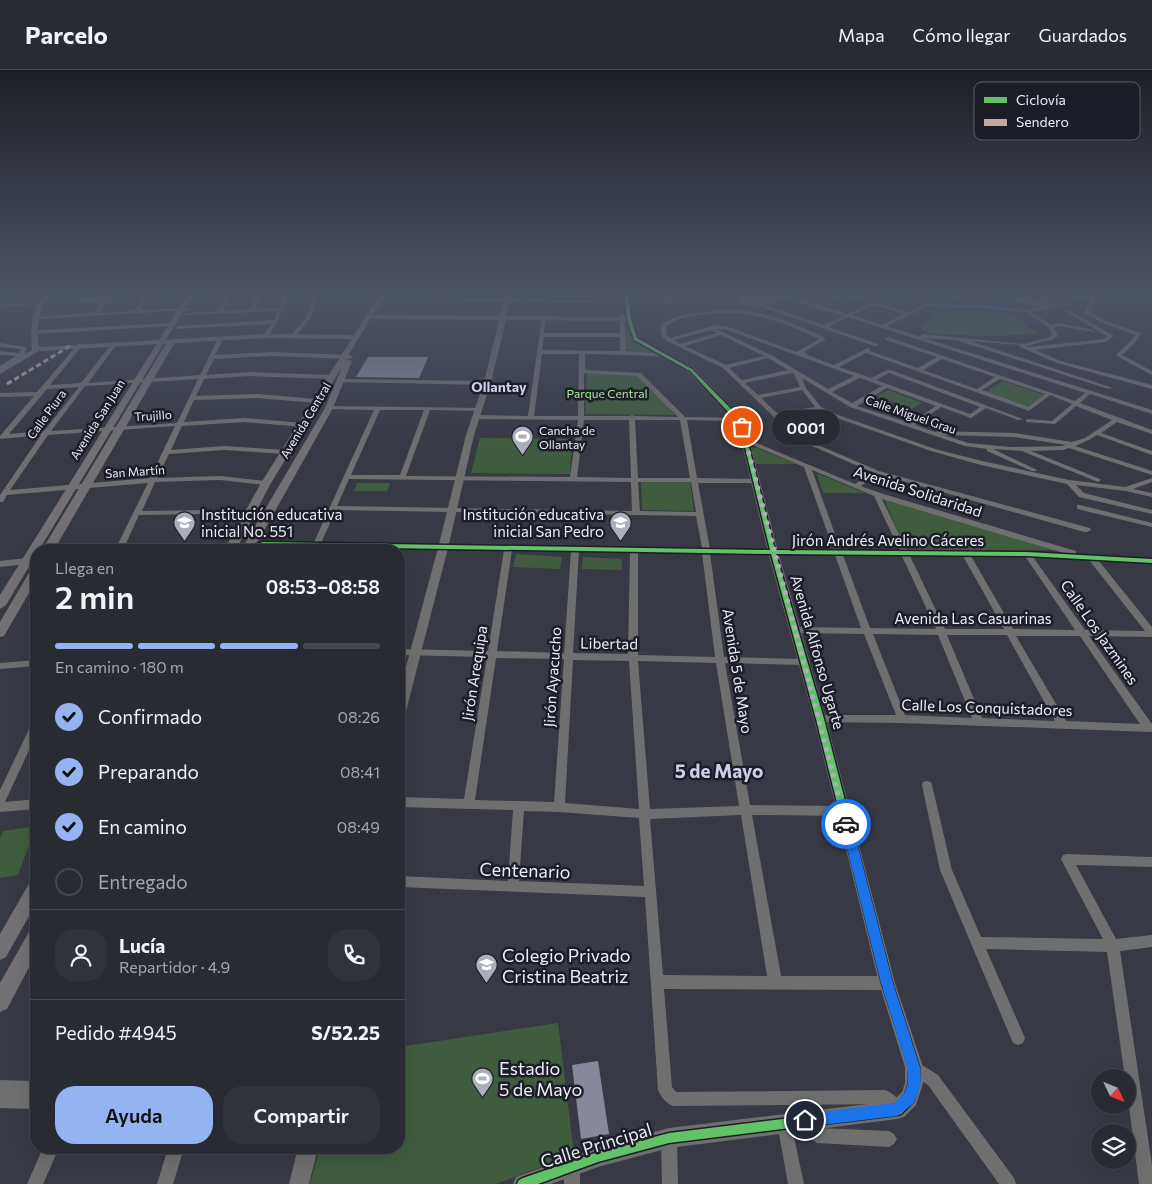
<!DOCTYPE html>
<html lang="es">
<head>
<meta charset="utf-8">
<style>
  body { margin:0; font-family:Commissioner,sans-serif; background:#31333b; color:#f1f3f6; height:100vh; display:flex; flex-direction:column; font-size:19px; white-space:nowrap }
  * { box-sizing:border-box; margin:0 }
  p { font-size:16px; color:#a5a7ac }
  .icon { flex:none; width:28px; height:28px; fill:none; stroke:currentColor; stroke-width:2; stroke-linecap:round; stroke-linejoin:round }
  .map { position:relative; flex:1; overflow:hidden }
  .panel { position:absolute; left:30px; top:474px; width:375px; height:610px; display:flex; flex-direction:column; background:#292b33; border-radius:20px; box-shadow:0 5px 20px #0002,0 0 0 1px #45474e }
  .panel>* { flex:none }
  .needle { width:32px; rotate:133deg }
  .tools { position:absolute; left:1091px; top:999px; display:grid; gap:10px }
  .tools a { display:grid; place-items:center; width:45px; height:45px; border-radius:50%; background:#292b33; box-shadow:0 5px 20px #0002,0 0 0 1px #45474e; font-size:25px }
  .pin { position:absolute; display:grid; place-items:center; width:42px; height:42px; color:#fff; margin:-21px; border:2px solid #fff; border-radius:50%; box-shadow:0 1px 5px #0007 }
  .courier { position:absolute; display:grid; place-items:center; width:50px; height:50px; margin:-25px; border:4px solid #1a73e8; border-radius:50%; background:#fff; color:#222; box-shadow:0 1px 6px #0007 }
  .bubble { position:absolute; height:35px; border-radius:18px; background:#292b33; box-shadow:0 5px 20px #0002,0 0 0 1px #45474e; font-size:16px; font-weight:600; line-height:35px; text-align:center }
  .headline em { font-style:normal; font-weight:600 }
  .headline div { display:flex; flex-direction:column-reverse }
  .headline { display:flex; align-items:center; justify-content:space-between; height:85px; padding:0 25px }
  h1 { font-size:32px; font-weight:600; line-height:38px }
  .bar { display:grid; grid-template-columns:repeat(4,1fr); gap:8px 5px; align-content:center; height:60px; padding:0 25px }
  .bar i { height:6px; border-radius:4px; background:#45474e }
  .bar .on { background:#95b2f1 }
  .bar p { grid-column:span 4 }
  .line { display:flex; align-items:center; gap:12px; padding:0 25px; border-top:1px solid #45474e }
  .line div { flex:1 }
  .round { display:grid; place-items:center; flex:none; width:52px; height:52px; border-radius:20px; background:#31333b }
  ol { padding:0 25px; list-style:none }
  li { display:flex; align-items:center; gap:15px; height:55px }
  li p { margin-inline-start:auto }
  li .icon { padding:5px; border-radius:50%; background:#95b2f1; color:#111; stroke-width:4 }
  li:last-child { color:#a5a7ac }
  li i { width:28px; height:28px; border:2px solid #45474e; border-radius:50% }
  .button { display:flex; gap:10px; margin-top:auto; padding:10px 25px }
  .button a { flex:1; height:58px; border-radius:20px; background:#95b2f1; color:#111; font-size:20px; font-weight:600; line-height:58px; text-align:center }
  .button a+a { background:#31333b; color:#f1f3f6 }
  header { display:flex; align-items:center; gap:30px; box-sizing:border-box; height:70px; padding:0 25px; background:#292b33; border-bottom:1px solid #45474e }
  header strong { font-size:24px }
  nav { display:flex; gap:28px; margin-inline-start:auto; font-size:18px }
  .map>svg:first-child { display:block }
</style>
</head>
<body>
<header>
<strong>Parcelo</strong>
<nav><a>Mapa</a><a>Cómo llegar</a><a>Guardados</a></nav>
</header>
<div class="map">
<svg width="1152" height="1114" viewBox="0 0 1152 1114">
  <rect width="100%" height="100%" fill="#373944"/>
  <path fill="#3f5d3e" d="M 745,222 L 786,222 L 761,232 L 749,231 Z
    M 934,242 L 1010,243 L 1038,264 L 989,266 L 929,264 L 921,259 L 922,255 L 936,246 Z
    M 624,250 L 628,250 L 635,271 L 656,284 L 626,280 Z
    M 587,303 L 635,305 L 642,308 L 675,345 L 585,344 Z
    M 1003,311 L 1044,325 L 1027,337 L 984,323 Z
    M 888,320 L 922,333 L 912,339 L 877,326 Z
    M 480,368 L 572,369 L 570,404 L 471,403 Z
    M 755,377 L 796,394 L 756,394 L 750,379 Z
    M 817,404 L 819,404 L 865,423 L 823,423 Z
    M 641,410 L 690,411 L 694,441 L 642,440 Z
    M 357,413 L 390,413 L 387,421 L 354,421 Z
    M 884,429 L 1058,480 L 906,481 Z
    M 516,484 L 562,487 L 560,499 L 513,497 Z
    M 583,487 L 622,489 L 622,500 L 582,499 Z
    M 36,756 L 18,805 L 0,808 L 0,768 L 3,761 Z
    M 558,953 L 574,1084 L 496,1114 L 310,1114 L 320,1078 L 399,1078 L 399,977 Z"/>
  <path fill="#87899a" d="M 85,224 L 108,224 L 101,232 L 76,233 Z
    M 368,287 L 428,287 L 419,308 L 356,307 Z
    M 598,991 L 609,1064 L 581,1069 L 572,995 Z"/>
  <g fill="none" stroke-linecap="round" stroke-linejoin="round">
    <path fill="#706f6f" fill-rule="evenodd" d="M 0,222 L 38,222 L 36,223 L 0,224 Z
      M 112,222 L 116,222 L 99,243 L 134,241 L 149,222 L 153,222 L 140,240 L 189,238 L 191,239 L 189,240 L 36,249 L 34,248 L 36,247 L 93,243 Z
      M 227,222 L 231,222 L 223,241 L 250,239 L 258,222 L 262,222 L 255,239 L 279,238 L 286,222 L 290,222 L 278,250 L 268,267 L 263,266 L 271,254 L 176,259 L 176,257 L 178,256 L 274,250 L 278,241 L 186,245 L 184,244 L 186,243 L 218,241 Z
      M 315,222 L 319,222 L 310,248 L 295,267 L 291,267 L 291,265 L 306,248 Z
      M 664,222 L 668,222 L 671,231 L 741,232 L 738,222 L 742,222 L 746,232 L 760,233 L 781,224 L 794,222 L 788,225 L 815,234 L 838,223 L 837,222 L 843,222 L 908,242 L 924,235 L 884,222 L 890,222 L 928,234 L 990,236 L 1026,240 L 1043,237 L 978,222 C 990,221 1002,228 1015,228 C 1021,228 1027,222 1034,222 L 1022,229 L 1036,232 L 1060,222 L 1064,222 L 1064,224 L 1041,234 L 1048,235 L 1089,223 L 1088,222 L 1094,222 L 1097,224 L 1090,242 L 1104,250 L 1140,263 L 1141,264 L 1134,274 L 1122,285 L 1152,301 L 1152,305 L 1150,304 L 1117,286 L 1117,284 L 1130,272 L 1135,265 L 1100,252 L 1085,243 L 1092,225 L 1043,240 L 1031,242 L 1051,255 L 1058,253 L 1094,260 L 1094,262 L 1059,256 L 1054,258 L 1058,265 L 1054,269 L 1027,276 L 1029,277 L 1104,269 L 1107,266 L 1065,241 L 1069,240 L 1114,266 L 1105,272 L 1035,280 L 1061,291 L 1152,315 L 1152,319 L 1057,293 L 1020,277 L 1020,275 L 970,271 L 1113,318 L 1108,319 L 956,270 L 923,268 L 1152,340 L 1152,344 L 1090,324 L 1080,333 L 1152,360 L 1152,364 L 1117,352 L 1101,363 L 1152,381 L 1152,385 L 1097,365 L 1089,370 L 1075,376 L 1152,401 L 1152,405 L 1069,378 L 1063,380 L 1031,381 L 1100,409 L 1101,410 L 1098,412 L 1024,382 L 1023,381 L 993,379 L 1037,400 L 1036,401 L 1032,401 L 987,381 L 987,379 L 965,376 L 850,337 L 802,308 L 806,318 L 821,337 L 838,345 L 935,379 L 982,391 L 1069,410 L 1125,417 L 1152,408 L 1152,412 L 1133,419 L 1152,423 L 1152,427 L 1126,421 L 1076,415 L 1084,423 L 1152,440 L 1152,444 L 1079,427 L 1067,414 L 981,395 L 931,381 L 834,347 L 818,340 L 812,341 L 812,343 L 790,363 L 879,401 L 1090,458 L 1091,460 L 1087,462 L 1084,462 L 878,404 L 861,416 L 880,423 L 1076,481 L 1076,484 L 1152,489 L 1152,493 L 1098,490 L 1152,557 L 1152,567 L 1089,566 L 1152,654 L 1152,662 L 902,653 L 817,652 L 815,649 L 817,646 L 820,645 L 896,645 L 864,564 L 794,563 L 790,560 L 794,557 L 861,558 L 835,485 L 710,483 L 724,587 L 804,589 L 807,590 L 809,592 L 807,594 L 804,595 L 725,593 L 750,735 L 843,736 L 847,738 L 849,741 L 847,744 L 843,746 L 752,745 L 781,906 L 887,906 L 892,908 L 894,913 L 892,918 L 887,920 L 664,919 L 672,1017 L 676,1022 L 885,1020 C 895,1024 900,1030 904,1040 L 902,1045 L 897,1047 L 892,1045 L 884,1034 L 673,1036 C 666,1033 661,1027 658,1020 L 645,827 L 399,817 L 399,806 L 508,811 L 513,740 L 399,737 L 399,727 L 464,729 L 487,587 L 399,585 L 399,579 L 488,581 L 504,480 L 319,477 L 318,480 L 310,480 L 311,477 L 263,476 L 247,480 L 244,478 L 245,476 L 263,472 L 314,472 L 374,340 L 327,339 L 326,338 L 329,336 L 481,338 L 481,340 L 479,341 L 430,340 L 406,406 L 570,407 L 578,350 L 478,349 L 475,347 L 478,345 L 528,346 L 542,246 L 544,245 L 546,246 L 544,263 L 620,263 L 620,246 L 624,245 L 626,281 L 665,284 L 668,286 L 667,287 L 631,285 L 585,284 L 585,300 L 641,303 L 685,347 L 739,348 L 739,350 L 737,351 L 687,350 L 697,408 L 756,409 L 759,411 L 756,413 L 698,413 L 710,479 L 834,481 L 804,397 L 743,371 L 743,369 L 747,369 L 855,414 L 872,402 L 784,364 L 773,346 L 723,298 L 667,271 L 662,267 L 660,256 C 670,247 684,245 697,243 C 713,241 731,238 747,241 C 774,245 801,256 825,268 L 825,270 L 804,282 L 807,283 L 807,285 L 834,295 L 868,278 L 870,279 L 870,281 L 918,298 L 937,287 L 886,270 L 886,268 L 888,267 L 1075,331 L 1085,323 L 848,247 L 828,257 L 878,274 L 878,276 L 874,276 L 759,236 L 748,234 L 380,230 L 378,229 L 380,228 L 666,231 ZM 843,225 L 870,233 L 847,244 L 820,235 ZM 784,227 L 812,237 L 844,246 L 824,255 L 764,235 ZM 874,235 L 904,244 L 882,255 L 852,245 ZM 929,236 L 990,238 L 1025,242 L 1049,258 L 1052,265 L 1050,267 L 1024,274 L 922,264 L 920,267 L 887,256 ZM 728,243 C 759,243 791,255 819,269 L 797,282 L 726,256 L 715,255 L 670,268 L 667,265 L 666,256 C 682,244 708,244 728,243 ZM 716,259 L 725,259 L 854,306 L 828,319 L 771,285 ZM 711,260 L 717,263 L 680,274 L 674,270 ZM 721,265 L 764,286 L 726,295 L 685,276 ZM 544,267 L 620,267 L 620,281 L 542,280 ZM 866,283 L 1029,341 L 1050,325 L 1072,334 L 1052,351 L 1028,349 L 1026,350 L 1026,352 L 1055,354 L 1076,336 L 1112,350 L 1085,368 L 1072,372 L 1014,363 L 938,361 L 935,362 L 915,355 L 941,337 L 971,348 L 986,338 L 1018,350 L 1023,349 L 891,300 L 887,300 L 871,308 L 839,297 ZM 542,284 L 579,284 L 578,346 L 534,346 ZM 768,288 L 788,300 L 742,310 L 729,298 ZM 942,289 L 995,307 L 977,319 L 923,300 ZM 584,303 L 637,306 L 678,347 L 635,346 L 632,345 L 629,346 L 584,346 ZM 793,303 L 794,304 L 800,317 L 758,325 L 745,313 ZM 889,303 L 980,337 L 970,344 L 876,310 ZM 860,308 L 882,316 L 852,333 L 832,322 ZM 1000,309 L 1045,324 L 1028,337 L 982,320 ZM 887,318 L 936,336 L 910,353 L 857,336 ZM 802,320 L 815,337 L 777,343 L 761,328 ZM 380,340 L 424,340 L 400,405 L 351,405 ZM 807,342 L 787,359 L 780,346 ZM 584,350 L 629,350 L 631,408 L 577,407 ZM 635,350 L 680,350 L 690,408 L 638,408 ZM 944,365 L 1014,367 L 1066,375 L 1062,376 L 1011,377 L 968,373 ZM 812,400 L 874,426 L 900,481 L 841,481 ZM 349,409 L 631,412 L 632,441 L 337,436 ZM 638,412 L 691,412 L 696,442 L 640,441 ZM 882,429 L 1067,484 L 1027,482 L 907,481 ZM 336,440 L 696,446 L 702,478 L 321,473 ZM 512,480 L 571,481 L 564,583 L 497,581 ZM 579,481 L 630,482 L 628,584 L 573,583 ZM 638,482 L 702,483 L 715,587 L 638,585 ZM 843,485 L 902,486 L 936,559 L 870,558 ZM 910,486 L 963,486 L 1004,559 L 945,559 ZM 971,486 L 1025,486 L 1075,560 L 1013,559 ZM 1033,487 L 1089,490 L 1145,561 L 1085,560 ZM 873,564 L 938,565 L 972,648 L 905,645 ZM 947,565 L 1007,565 L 1055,651 L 982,648 ZM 1016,566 L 1080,566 L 1140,654 L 1066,651 ZM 496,588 L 564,589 L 554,732 L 475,730 ZM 573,590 L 629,591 L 639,739 L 565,733 ZM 638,591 L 716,593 L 739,736 L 650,739 ZM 524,741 L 559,742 L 639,748 L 644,816 L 519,811 ZM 741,745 L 767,906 L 663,905 L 650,749 Z
      M 928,222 L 935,222 L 979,233 L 977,234 Z
      M 39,232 L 41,232 L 41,234 L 0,237 L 0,235 Z
      M 171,253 L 174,255 L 173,256 L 35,264 L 32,262 L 35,260 Z
      M 221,266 L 224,268 L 215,285 L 272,282 L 350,285 L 353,287 L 350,289 L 272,286 L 214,289 L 206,305 L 249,302 L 331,305 L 334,307 L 331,309 L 249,306 L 204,309 L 196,326 L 257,324 L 317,329 L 320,331 L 317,333 L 257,328 L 194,330 L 184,352 L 244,348 L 303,353 L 306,355 L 303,357 L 244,352 L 182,356 L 171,380 L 224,376 L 286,380 L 289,382 L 286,384 L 224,380 L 169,384 L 157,408 L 220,406 L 266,411 L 269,413 L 266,415 L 220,410 L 155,412 L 142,441 L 208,440 L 248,444 L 251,444 L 251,448 L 208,444 L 139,445 L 123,480 L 115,480 L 148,413 L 7,425 L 3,432 L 0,432 L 0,425 L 41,365 L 0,369 L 0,366 L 34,326 L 0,327 L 0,323 L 37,322 L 78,274 L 82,274 L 82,276 L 50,315 L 81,313 L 112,273 L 114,272 L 117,274 L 88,313 L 200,305 L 218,268 ZM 198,309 L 177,353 L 51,361 L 85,316 ZM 79,317 L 44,361 L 9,364 L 47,319 ZM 175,356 L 150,408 L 10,420 L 48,365 Z
      M 0,273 L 26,277 L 25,285 L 0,300 L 0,296 L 16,286 L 0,285 L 0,281 L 19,283 L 21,279 L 0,277 Z
      M 340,309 L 486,311 L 489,313 L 486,315 L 338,312 L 337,311 Z
      M 1077,435 L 1080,435 L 1152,453 L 1152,457 L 1077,439 Z
      M 36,590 L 36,596 L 0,599 L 0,593 Z
      M 36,651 L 36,665 L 5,732 L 36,729 L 36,739 L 0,742 L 0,720 L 31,655 L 32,652 Z
      M 927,711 L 931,712 L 932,715 L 952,800 L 981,867 L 1103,869 L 1063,793 L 1061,789 L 1063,785 L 1067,784 L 1152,787 L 1152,797 L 1076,795 L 1116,869 L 1152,865 L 1152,877 L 1120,881 L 1152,1095 L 1152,1114 L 1139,1114 L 1128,1029 L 1128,1008 L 1125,1008 L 1107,882 L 986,879 L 1025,968 L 1023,973 L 1018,975 L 1013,973 L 940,800 L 922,715 L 923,712 Z
      M 914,990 L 938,1005 L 1014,1108 L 1016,1114 L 999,1114 L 928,1015 L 909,1002 L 907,997 L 909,992 Z
      M 0,1010 L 36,1011 L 36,1039 L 0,1038 Z
      M 805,1043 L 810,1045 L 815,1055 L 819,1058 L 889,1061 L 894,1064 L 897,1069 L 894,1074 L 889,1077 L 817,1073 L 805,1065 L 798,1050 L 800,1045 Z
      M 784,1046 L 789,1048 L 791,1053 L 804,1114 L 788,1114 L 777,1053 L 779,1048 Z
      M 669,1060 L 674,1063 L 677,1068 L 678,1114 L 662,1114 L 661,1068 L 664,1063 Z
      M 43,1078 L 59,1078 L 43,1114 L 27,1114 Z
      M 168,1078 L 184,1078 L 173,1114 L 157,1114 Z
      M 572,1087 L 577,1090 L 580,1095 L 580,1114 L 564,1114 L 564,1095 L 567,1090 Z"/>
    <path fill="#706f6f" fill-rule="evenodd" d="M 46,222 L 52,222 C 39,239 36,256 39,277 L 266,264 L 355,265 L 358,267 L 355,269 L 266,268 L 39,281 L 0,304 L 0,299 L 32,280 C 30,258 31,239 46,222 Z
      M 506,222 L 512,222 L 506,246 L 626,247 L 623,222 L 629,222 L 632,249 L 638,268 L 694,298 L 737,343 L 746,357 L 778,482 L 826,649 L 895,913 L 923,997 L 923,1013 L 916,1035 L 904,1047 L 897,1049 L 669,1078 L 598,1097 L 551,1114 L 513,1114 L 516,1107 L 598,1077 L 669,1058 L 893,1031 L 902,1022 L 905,1013 L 905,997 L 879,913 L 814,649 L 768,482 L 738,357 L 731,346 L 688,302 L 633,270 L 626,251 L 506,250 L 491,312 L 474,365 L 448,478 L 405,645 L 403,648 L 399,650 L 399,623 L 438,478 L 466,365 L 484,312 L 499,250 L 375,249 L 372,247 L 375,245 L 500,246 Z
      M 36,487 L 36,493 L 0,497 L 0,491 Z
      M 298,1078 L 318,1078 L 309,1114 L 289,1114 Z"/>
    <path fill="#727073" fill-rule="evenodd" d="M 189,222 L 195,222 L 39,480 L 36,480 L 36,485 L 6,535 L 0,539 L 0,525 Z
      M 381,222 L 387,222 L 346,289 L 352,291 L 333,338 L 253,480 L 241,480 L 325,338 L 342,297 L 271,413 L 236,480 L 224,480 L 261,413 Z
      M 168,270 L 175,272 L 54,480 L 42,480 Z
      M 36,497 L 36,511 L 4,566 L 0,567 L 0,552 L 30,501 Z
      M 36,810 L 36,834 L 6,887 L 0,890 L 0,864 L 30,812 Z
      M 36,857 L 36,884 L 7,939 L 0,942 L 0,913 L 30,860 Z"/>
    <path stroke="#c3a89e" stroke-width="3" stroke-dasharray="5.5 3" stroke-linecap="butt" d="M 7,314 L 70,276"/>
    <defs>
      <path id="cycleway" d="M 624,222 L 628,222 L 631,249 L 637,268 L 692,299 L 736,344 L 744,357 L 775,480 L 1027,482 L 1152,489 L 1152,493 L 1027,486 L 776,484 L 824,649 L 892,913 L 919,997 L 919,1013 L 913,1032 L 901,1044 L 897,1045 L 669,1073 L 598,1092 L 538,1114 L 517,1114 L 519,1110 L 523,1108 L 598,1082 L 669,1063 L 895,1035 L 905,1025 L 909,1013 L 909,997 L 882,913 L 816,649 L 771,484 L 263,476 L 247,480 L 238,480 L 239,479 L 263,472 L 770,480 L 740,357 L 732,346 L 690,301 L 634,270 L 627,249 Z"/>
    </defs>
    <use href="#cycleway" stroke="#1c1d26" stroke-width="3"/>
    <use href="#cycleway" fill="#61c268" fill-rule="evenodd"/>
  </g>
  <linearGradient id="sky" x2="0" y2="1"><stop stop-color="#1e1f25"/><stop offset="0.59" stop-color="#4d5467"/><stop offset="1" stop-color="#4d5467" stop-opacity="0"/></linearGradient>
  <rect width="1152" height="378" fill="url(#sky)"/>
  <path fill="#1a73e8" d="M 846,750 L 852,754 L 893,913 L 920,997 L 921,1013 L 914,1033 L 897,1046 L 805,1057 L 800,1055 L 798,1050 L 800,1046 L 805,1044 L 894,1033 L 904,1024 L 908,1013 L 907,997 L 881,913 L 841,754 Z"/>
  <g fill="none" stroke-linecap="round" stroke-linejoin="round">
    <path stroke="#acaeba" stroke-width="5" stroke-dasharray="0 9" d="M 742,357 L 846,754"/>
  </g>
  <defs>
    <symbol id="stadium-pin" viewBox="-11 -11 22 30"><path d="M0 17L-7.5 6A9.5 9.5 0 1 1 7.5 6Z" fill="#acaeba" stroke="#1c1d26"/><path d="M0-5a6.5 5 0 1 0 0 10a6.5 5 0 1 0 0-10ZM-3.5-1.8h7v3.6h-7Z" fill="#fff"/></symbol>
    <symbol id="school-pin" viewBox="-11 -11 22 30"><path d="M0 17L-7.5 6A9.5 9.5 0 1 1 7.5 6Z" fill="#acaeba" stroke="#1c1d26"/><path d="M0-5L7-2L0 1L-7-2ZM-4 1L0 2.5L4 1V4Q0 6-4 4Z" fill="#fff"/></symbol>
  </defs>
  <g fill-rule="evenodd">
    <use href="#stadium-pin" x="510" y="354" width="25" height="34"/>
    <use href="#school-pin" x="172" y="440" width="25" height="34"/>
    <use href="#school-pin" x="608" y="440" width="25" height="34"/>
    <use href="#school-pin" x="474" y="882" width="25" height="34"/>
    <use href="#stadium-pin" x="470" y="996" width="25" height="34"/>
  </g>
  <g text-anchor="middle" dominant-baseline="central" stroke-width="5" stroke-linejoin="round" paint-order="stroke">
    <g font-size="12" fill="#a7e8a1" stroke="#1c1d26">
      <text x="607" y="323">Parque Central</text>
    </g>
    <g font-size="12" fill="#ebedfa" stroke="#1c1d26">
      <text transform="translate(46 344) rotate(-54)">Calle Piura</text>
      <text transform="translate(911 344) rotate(19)">Calle Miguel Grau</text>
      <text transform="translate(153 345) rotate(-4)">Trujillo</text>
      <text transform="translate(97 349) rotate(-58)">Avenida San Juan</text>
      <text transform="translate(305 350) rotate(-59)">Avenida Central</text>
      <text transform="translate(135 401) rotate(-4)">San Martín</text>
    </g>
    <g font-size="12" fill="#ebedfa" stroke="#1c1d26" text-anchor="start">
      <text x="539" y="360">Cancha de<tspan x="539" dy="14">Ollantay</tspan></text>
    </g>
    <g font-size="14" font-weight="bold" fill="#cbd0e9" stroke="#1c1d26">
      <text x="499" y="316">Ollantay</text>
    </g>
    <g font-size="15" fill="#ebedfa" stroke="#1c1d26">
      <text transform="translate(918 421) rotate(18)">Avenida Solidaridad</text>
      <text x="888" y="470">Jirón Andrés Avelino Cáceres</text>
      <text x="973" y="548">Avenida Las Casuarinas</text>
      <text transform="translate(1100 562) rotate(55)">Calle Los Jazmines</text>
      <text transform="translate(609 573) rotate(1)">Libertad</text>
      <text transform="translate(818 582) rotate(74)">Avenida Alfonso Ugarte</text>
      <text transform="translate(738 601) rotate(81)">Avenida 5 de Mayo</text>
      <text transform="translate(474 603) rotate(-81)">Jirón Arequipa</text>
      <text transform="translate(552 607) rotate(-86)">Jirón Ayacucho</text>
      <text transform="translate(987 637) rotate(2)">Calle Los Conquistadores</text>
    </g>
    <g font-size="15" fill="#ebedfa" stroke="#1c1d26" text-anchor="start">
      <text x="201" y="444">Institución educativa<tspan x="201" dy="17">inicial No. 551</tspan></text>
      <text x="604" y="444" text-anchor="end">Institución educativa<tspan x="604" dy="17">inicial San Pedro</tspan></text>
    </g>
    <g font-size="18" fill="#ebedfa" stroke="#1c1d26">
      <text transform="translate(525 800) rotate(2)">Centenario</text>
      <text transform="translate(596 1075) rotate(-17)">Calle Principal</text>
    </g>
    <g font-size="18" fill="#ebedfa" stroke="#1c1d26" text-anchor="start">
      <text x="502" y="885">Colegio Privado<tspan x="502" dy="21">Cristina Beatriz</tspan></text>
      <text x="499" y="998">Estadio<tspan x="499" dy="21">5 de Mayo</tspan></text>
    </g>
    <g font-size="19" font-weight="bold" fill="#cbd0e9" stroke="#1c1d26">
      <text x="719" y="700">5 de Mayo</text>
    </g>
  </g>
  <rect x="974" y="12" width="166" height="58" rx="8" fill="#1c1d26" stroke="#5a5b66" stroke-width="1"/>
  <rect x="984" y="27" width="23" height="6" fill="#61c268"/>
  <rect x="984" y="49" width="23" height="7" fill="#c3a89e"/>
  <g font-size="14" fill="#ebedfa">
    <text x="1016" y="35">Ciclovía</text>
    <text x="1016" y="57">Sendero</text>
  </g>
</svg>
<div class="tools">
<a><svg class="needle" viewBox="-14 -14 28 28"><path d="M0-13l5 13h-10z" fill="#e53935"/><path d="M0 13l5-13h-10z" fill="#a5a7ac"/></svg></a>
<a><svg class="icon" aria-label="layers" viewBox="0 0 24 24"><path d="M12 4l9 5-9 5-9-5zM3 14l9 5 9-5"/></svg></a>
</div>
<div class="pin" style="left:742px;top:357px;background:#ea580c"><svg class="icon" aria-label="bag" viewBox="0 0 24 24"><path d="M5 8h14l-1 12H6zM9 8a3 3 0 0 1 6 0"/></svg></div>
<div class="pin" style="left:805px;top:1050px;background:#1f2937"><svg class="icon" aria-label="home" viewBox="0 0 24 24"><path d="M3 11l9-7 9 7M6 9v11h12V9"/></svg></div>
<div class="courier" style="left:846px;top:754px"><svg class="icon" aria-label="car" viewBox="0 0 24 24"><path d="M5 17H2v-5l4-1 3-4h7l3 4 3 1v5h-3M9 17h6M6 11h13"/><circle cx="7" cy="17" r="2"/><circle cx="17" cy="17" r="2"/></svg></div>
<div class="bubble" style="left:772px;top:340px;width:68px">0001</div>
<section class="panel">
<div class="headline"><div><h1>2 min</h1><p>Llega en</p></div><em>08:53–08:58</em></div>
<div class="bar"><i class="on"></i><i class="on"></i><i class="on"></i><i></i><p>En camino · 180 m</p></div>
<ol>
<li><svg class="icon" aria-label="check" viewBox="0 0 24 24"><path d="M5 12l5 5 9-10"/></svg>Confirmado<p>08:26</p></li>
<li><svg class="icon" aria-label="check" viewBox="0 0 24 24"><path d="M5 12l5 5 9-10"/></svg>Preparando<p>08:41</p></li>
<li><svg class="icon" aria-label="check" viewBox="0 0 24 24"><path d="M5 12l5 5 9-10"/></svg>En camino<p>08:49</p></li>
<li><i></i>Entregado</li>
</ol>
<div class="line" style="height:90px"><a class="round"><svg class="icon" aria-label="person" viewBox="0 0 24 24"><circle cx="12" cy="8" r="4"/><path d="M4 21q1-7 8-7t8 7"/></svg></a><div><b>Lucía</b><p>Repartidor · 4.9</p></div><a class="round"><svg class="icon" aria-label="phone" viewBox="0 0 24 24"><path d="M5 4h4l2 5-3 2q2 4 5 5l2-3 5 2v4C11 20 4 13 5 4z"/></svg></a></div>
<div class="line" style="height:65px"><div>Pedido #4945</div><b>S/52.25</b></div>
<div class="button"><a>Ayuda</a><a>Compartir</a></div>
</section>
</div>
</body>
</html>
